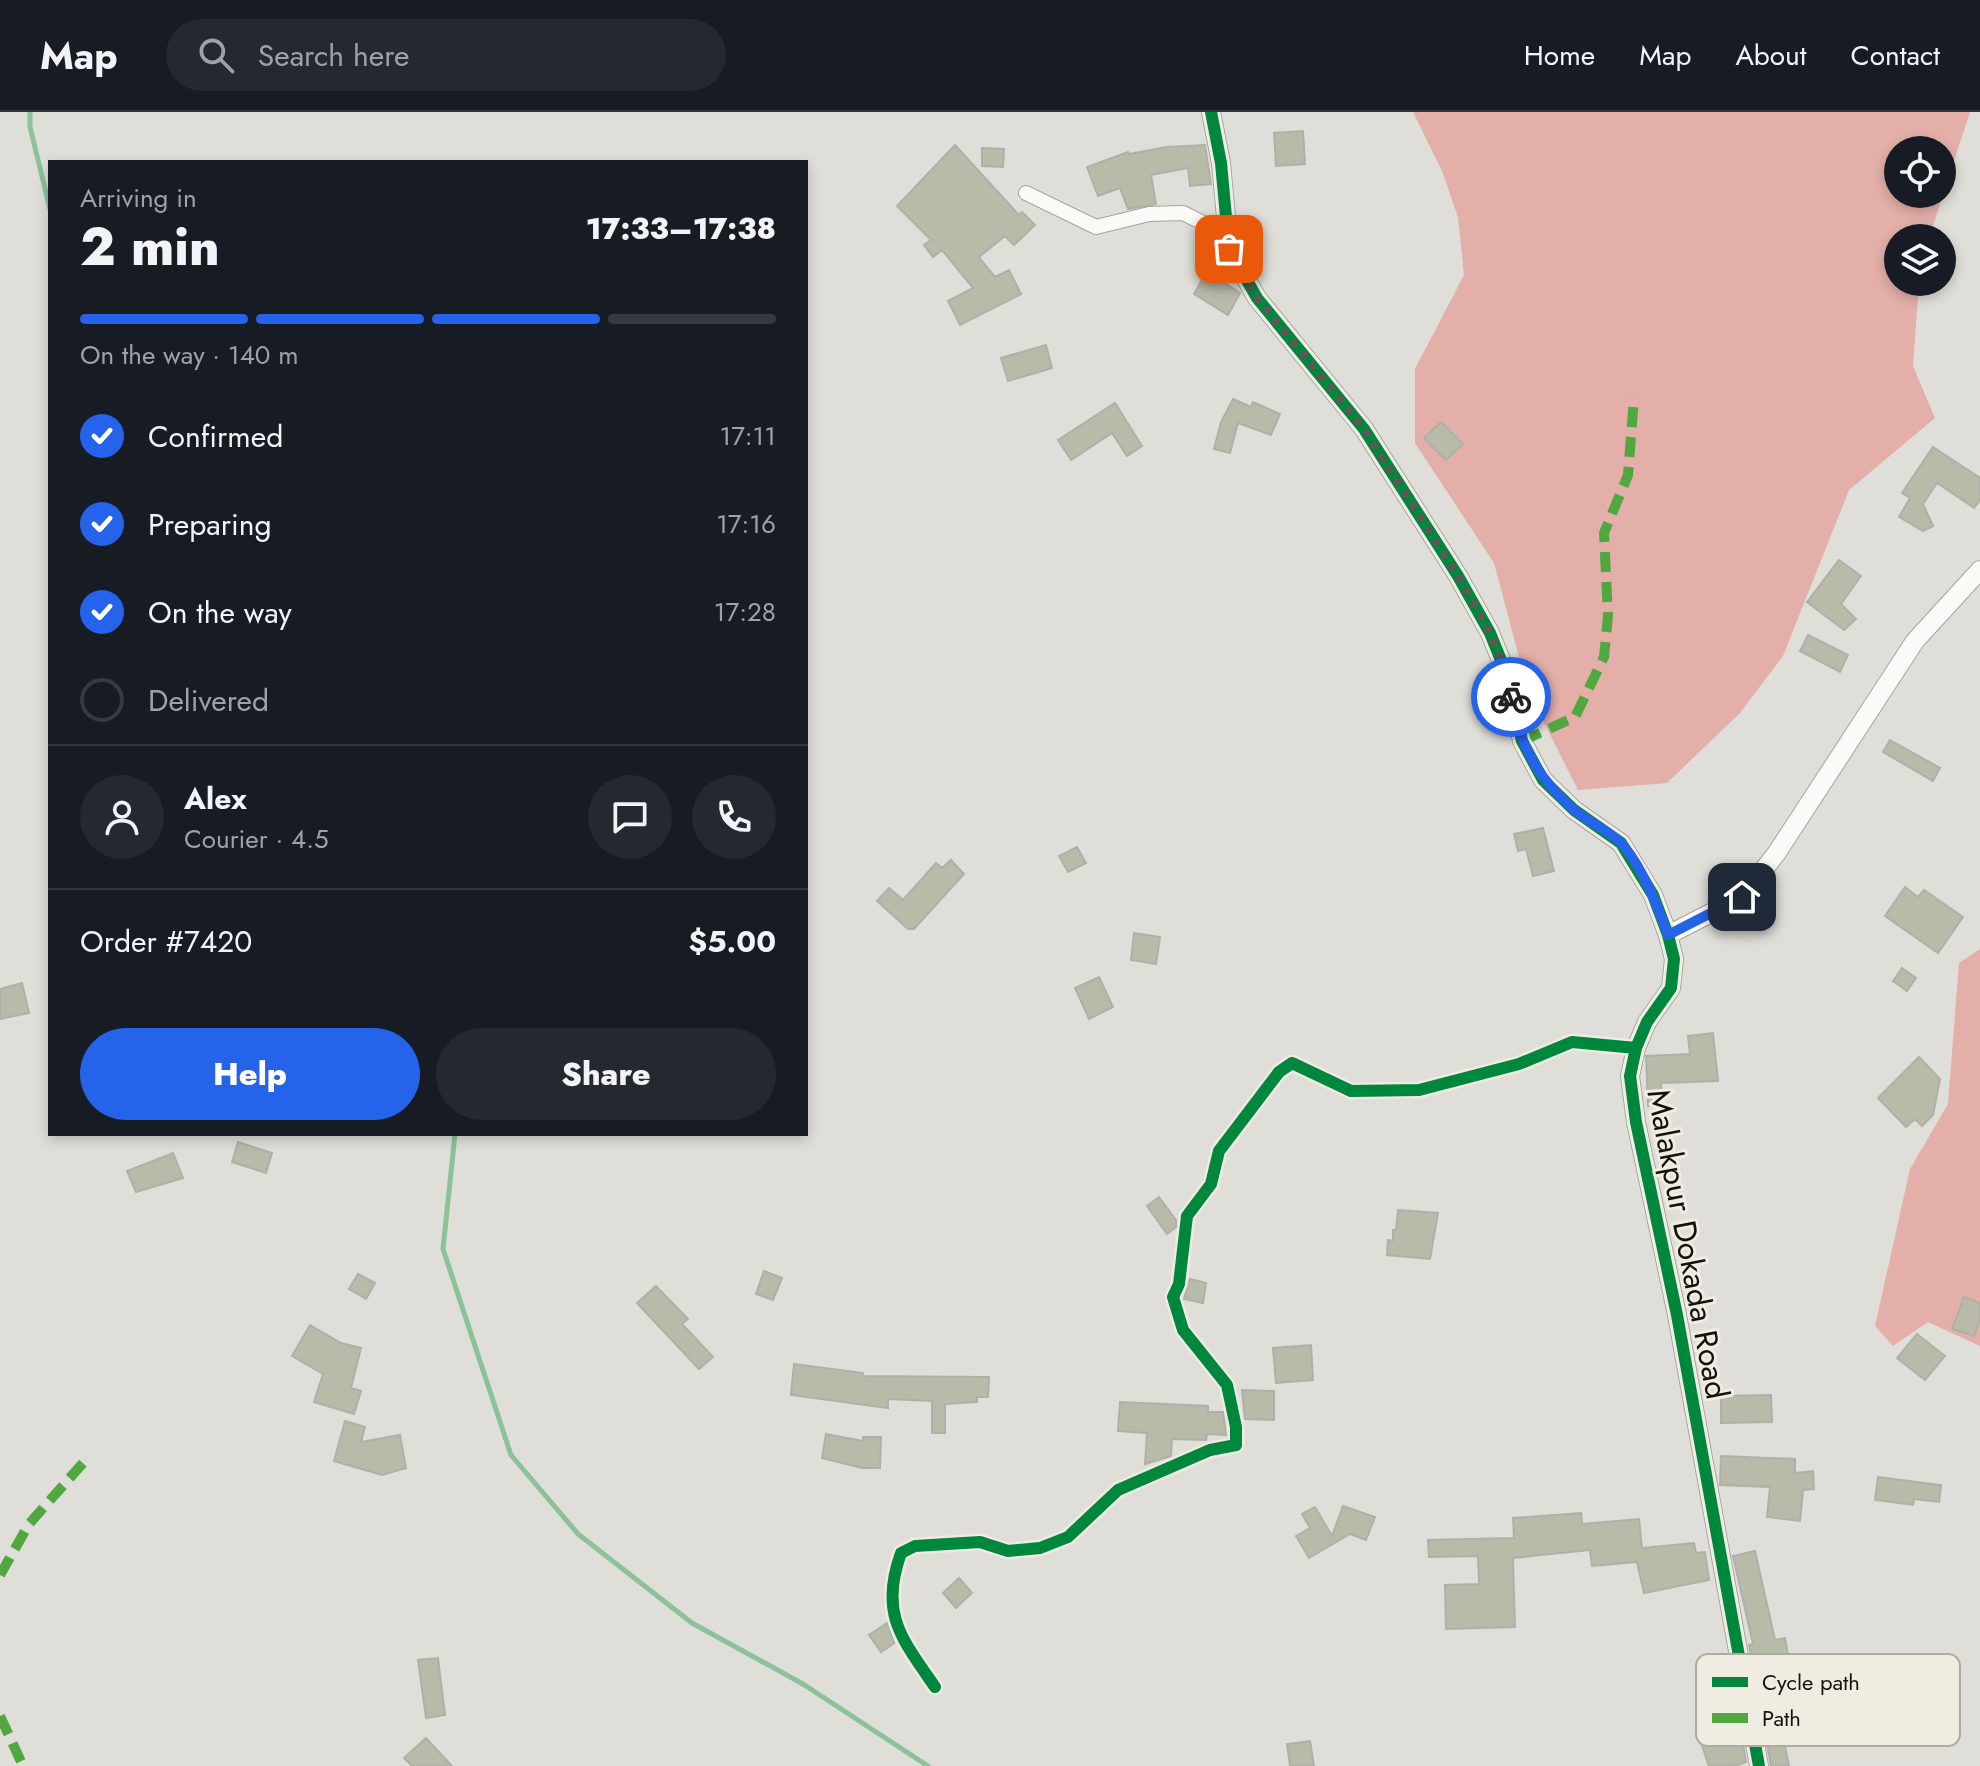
<!DOCTYPE html>
<html lang="en">
<head>
<meta charset="utf-8">
<style>
  body { margin:0; font-family:Jost,sans-serif; background:#242831; color:#f1f3f6; height:100vh; display:flex; flex-direction:column; font-size:30px; white-space:nowrap }
  * { box-sizing:border-box; margin:0 }
  p { font-size:26px; color:#9ea1a6 }
  .icon { flex:none; width:44px; height:44px; fill:none; stroke:currentColor; stroke-width:2; stroke-linecap:round; stroke-linejoin:round }
  .map { position:relative; flex:1; overflow:hidden }
  .details { position:absolute; left:48px; top:48px; width:760px; height:976px; display:flex; flex-direction:column; background:#171b24; border-radius:0px; box-shadow:0 4px 12px #0003 }
  .details>* { flex:none }
  .buttons { position:absolute; left:1884px; top:24px; display:grid; gap:16px }
  .buttons a { display:grid; place-items:center; width:72px; height:72px; border-radius:50%; background:#171b24; box-shadow:0 4px 12px #0003; font-size:40px }
  .pin { position:absolute; display:grid; place-items:center; width:68px; height:68px; color:#fff; margin:-34px; border-radius:16px; box-shadow:0 4px 12px #0006 }
  .courier { position:absolute; display:grid; place-items:center; width:80px; height:80px; margin:-40px; border:6px solid #2563eb; border-radius:50%; background:#fff; color:#222; box-shadow:0 2px 10px #0007 }
  .headline em { font-style:normal; font-weight:800 }
  .headline div { display:flex; flex-direction:column-reverse }
  .headline { display:flex; align-items:center; justify-content:space-between; height:136px; padding:0 32px }
  h1 { font-size:52px; font-weight:800; line-height:60px }
  .bar { display:grid; grid-template-columns:repeat(4,1fr); gap:12px 8px; align-content:center; height:96px; padding:0 32px }
  .bar i { height:10px; border-radius:6px; background:#363941 }
  .bar .current { background:#2563eb }
  .bar p { grid-column:span 4 }
  .line { display:flex; align-items:center; gap:20px; padding:0 32px; border-top:2px solid #363941 }
  .line div { flex:1 }
  .round { display:grid; place-items:center; flex:none; width:84px; height:84px; border-radius:42px; background:#242831 }
  ol { padding:0 32px; list-style:none }
  li { display:flex; align-items:center; gap:24px; height:88px }
  li p { margin-inline-start:auto }
  li .icon { padding:8px; border-radius:50%; background:#2563eb; color:#fff; stroke-width:4 }
  li:last-child { color:#9ea1a6 }
  li i { width:44px; height:44px; border:4px solid #363941; border-radius:50% }
  .cta { display:flex; gap:16px; margin-top:auto; padding:16px 32px }
  .cta a { flex:1; height:92px; border-radius:48px; background:#2563eb; color:#fff; font-size:32px; font-weight:800; line-height:92px; text-align:center }
  .cta a+a { background:#242831; color:#f1f3f6 }
  header { display:flex; align-items:center; gap:48px; box-sizing:border-box; height:112px; padding:0 40px; background:#171b24; border-bottom:2px solid #363941 }
  header strong { font-size:38px }
  nav { display:flex; gap:44px; margin-inline-start:auto; font-size:28px }
  .search { width:560px; height:72px; background:#242831; display:flex; align-items:center; gap:20px; box-sizing:border-box; padding:0 28px; border-radius:44px; color:#9ea1a6; font-size:30px }
  .map>svg:first-child { display:block }
</style>
</head>
<body>
<header>
<strong>Map</strong>
<div class="search"><svg class="icon" aria-label="search" viewBox="0 0 24 24"><circle cx="10" cy="10" r="6"/><path d="M15 15l6 6"/></svg>Search here</div>
<nav><a>Home</a><a>Map</a><a>About</a><a>Contact</a></nav>
</header>
<div class="map">
<svg width="1980" height="1654" viewBox="0 0 1980 1654">
  <rect width="100%" height="100%" fill="#e0ded8"/>
  <path fill="#e3afa8" fill-rule="evenodd" d="M 1413,0 L 1970,0 L 1929,126 L 1898,126 L 1898,170 L 1919,170 L 1913,254 L 1935,306 L 1849,378 L 1783,544 L 1740,601 L 1667,671 L 1578,678 L 1528,579 L 1494,451 L 1415,331 L 1415,257 L 1464,163 L 1458,105 L 1442,59 ZM 1898,38 L 1942,38 L 1942,82 L 1898,82 Z
    M 1980,837 L 1980,1234 L 1928,1210 L 1893,1234 L 1875,1214 L 1910,1057 L 1948,992 L 1959,851 Z"/>
  <g fill="none" stroke-linecap="round" stroke-linejoin="round">
    <path stroke="#8bc299" stroke-width="5" d="M 30,0 L 30,15 L 50,97
      M 455,1022 L 443,1137 L 511,1343 L 578,1422 L 692,1511 L 803,1572 L 928,1654"/>
  </g>
  <path fill="#b8bba8" stroke="#b0b0ab" stroke-width="2" d="M 1303,19 L 1305,52 L 1276,54 L 1274,21 Z
    M 955,33 L 1019,103 L 1022,100 L 1035,113 L 1014,133 L 1005,124 L 979,145 L 995,165 L 1009,158 L 1021,182 L 960,213 L 948,189 L 973,176 L 942,138 L 933,145 L 924,133 L 931,128 L 897,94 Z
    M 1205,33 L 1211,72 L 1190,74 L 1188,56 L 1151,63 L 1156,92 L 1128,97 L 1120,76 L 1098,84 L 1087,55 L 1128,40 L 1129,42 L 1167,35 Z
    M 982,36 L 1004,37 L 1003,55 L 982,54 Z
    M 1207,159 L 1240,181 L 1228,203 L 1194,182 Z
    M 1046,233 L 1052,256 L 1008,269 L 1001,246 Z
    M 1233,287 L 1251,295 L 1253,290 L 1280,302 L 1271,323 L 1238,311 L 1230,341 L 1214,337 L 1221,310 Z
    M 1115,291 L 1142,334 L 1127,344 L 1112,321 L 1071,348 L 1058,328 Z
    M 1441,310 L 1463,332 L 1446,348 L 1424,326 Z
    M 1933,335 L 1980,366 L 1980,388 L 1974,396 L 1937,371 L 1923,392 L 1933,414 L 1923,419 L 1899,405 L 1910,386 L 1902,381 Z
    M 1839,448 L 1861,464 L 1841,492 L 1856,507 L 1844,518 L 1807,490 Z
    M 1808,523 L 1848,543 L 1840,560 L 1800,539 Z
    M 1890,628 L 1940,656 L 1933,669 L 1883,640 Z
    M 1543,716 L 1554,759 L 1533,764 L 1526,737 L 1518,739 L 1514,722 Z
    M 1077,735 L 1086,751 L 1068,760 L 1059,744 Z
    M 951,748 L 964,762 L 914,817 L 908,817 L 877,789 L 889,776 L 903,788 L 936,751 L 942,756 Z
    M 1905,775 L 1918,785 L 1924,778 L 1963,805 L 1938,841 L 1885,804 Z
    M 1134,821 L 1160,825 L 1156,852 L 1131,848 Z
    M 1902,856 L 1916,866 L 1907,879 L 1893,869 Z
    M 1099,865 L 1113,895 L 1089,907 L 1075,876 Z
    M 22,871 L 29,901 L 0,907 L 0,877 Z
    M 1713,921 L 1718,969 L 1661,971 L 1662,993 L 1648,994 L 1646,944 L 1690,942 L 1688,924 Z
    M 1919,945 L 1940,967 L 1933,1003 L 1922,1014 L 1915,1007 L 1906,1015 L 1878,986 Z
    M 238,1030 L 272,1041 L 266,1061 L 232,1050 Z
    M 173,1041 L 183,1066 L 136,1080 L 127,1059 Z
    M 1159,1085 L 1176,1108 L 1176,1115 L 1167,1122 L 1147,1094 Z
    M 1398,1098 L 1438,1101 L 1430,1147 L 1387,1143 L 1388,1128 L 1393,1129 L 1393,1118 L 1396,1118 Z
    M 764,1159 L 782,1166 L 773,1188 L 756,1182 Z
    M 358,1162 L 375,1171 L 366,1187 L 349,1177 Z
    M 1190,1167 L 1206,1171 L 1203,1191 L 1184,1187 Z
    M 656,1174 L 688,1207 L 682,1212 L 713,1245 L 699,1257 L 637,1191 Z
    M 1964,1185 L 1980,1191 L 1980,1207 L 1974,1224 L 1952,1217 Z
    M 310,1213 L 341,1231 L 361,1236 L 351,1276 L 361,1279 L 354,1302 L 314,1290 L 323,1262 L 292,1244 Z
    M 1917,1222 L 1945,1244 L 1925,1268 L 1897,1246 Z
    M 1311,1233 L 1313,1268 L 1276,1271 L 1273,1236 Z
    M 794,1252 L 863,1261 L 862,1264 L 989,1265 L 988,1285 L 977,1285 L 977,1290 L 945,1292 L 945,1321 L 932,1321 L 932,1289 L 888,1287 L 888,1296 L 791,1283 Z
    M 1242,1278 L 1274,1279 L 1274,1308 L 1245,1307 Z
    M 1771,1283 L 1772,1310 L 1721,1311 L 1721,1284 Z
    M 1120,1290 L 1208,1294 L 1208,1300 L 1223,1300 L 1226,1323 L 1207,1322 L 1206,1328 L 1172,1327 L 1171,1344 L 1145,1352 L 1147,1321 L 1118,1319 Z
    M 345,1309 L 365,1315 L 361,1330 L 400,1323 L 406,1356 L 382,1363 L 334,1349 Z
    M 826,1322 L 863,1329 L 863,1325 L 881,1325 L 880,1356 L 862,1356 L 822,1346 Z
    M 1721,1344 L 1795,1347 L 1795,1361 L 1813,1359 L 1814,1377 L 1803,1378 L 1800,1409 L 1767,1405 L 1770,1375 L 1720,1373 Z
    M 1878,1365 L 1941,1373 L 1939,1390 L 1914,1387 L 1913,1393 L 1875,1388 Z
    M 1343,1394 L 1375,1405 L 1366,1428 L 1350,1422 L 1309,1446 L 1296,1424 L 1310,1416 L 1302,1402 L 1315,1395 L 1332,1424 Z
    M 1581,1401 L 1582,1412 L 1639,1407 L 1642,1436 L 1694,1431 L 1696,1441 L 1705,1440 L 1709,1468 L 1644,1481 L 1637,1450 L 1592,1454 L 1590,1438 L 1513,1446 L 1515,1515 L 1446,1517 L 1445,1473 L 1479,1472 L 1478,1444 L 1429,1445 L 1428,1428 L 1514,1426 L 1513,1406 Z
    M 1755,1439 L 1775,1528 L 1785,1526 L 1788,1543 L 1774,1545 L 1776,1559 L 1755,1563 L 1749,1533 L 1753,1532 L 1733,1444 Z
    M 959,1466 L 972,1481 L 956,1496 L 943,1481 Z
    M 887,1511 L 894,1531 L 881,1540 L 869,1523 Z
    M 438,1546 L 445,1603 L 426,1606 L 418,1548 Z
    M 1772,1591 L 1779,1630 L 1784,1629 L 1789,1654 L 1771,1654 L 1760,1593 Z
    M 1740,1615 L 1746,1650 L 1735,1654 L 1709,1654 L 1700,1628 Z
    M 426,1626 L 452,1654 L 412,1654 L 404,1646 Z
    M 1310,1629 L 1314,1654 L 1290,1654 L 1287,1632 Z"/>
  <g fill="none" stroke-linecap="round" stroke-linejoin="round">
    <defs>
      <path id="minor" d="M 1026,81 L 1096,115 L 1149,102 L 1183,101 L 1227,123
        M 935,1575 C 902,1527 879,1502 901,1441 L 915,1434 L 980,1430 L 1008,1439 L 1040,1436 L 1068,1425 L 1118,1378 L 1210,1338 L 1236,1333 L 1236,1315 L 1227,1273 L 1183,1218 L 1173,1185 L 1179,1172 L 1187,1104 L 1211,1072 L 1219,1039 L 1279,960 L 1292,951 L 1351,979 L 1419,978 L 1519,952 L 1572,930 L 1636,936"/>
      <path id="tertiary" d="M 1211,0 L 1221,51 L 1229,137 L 1257,186 L 1364,317 L 1458,464 L 1490,521 L 1509,568 L 1522,629 L 1543,668 L 1574,698 L 1621,731 L 1653,783 L 1668,823 L 1674,847 L 1671,876 L 1647,910 L 1636,936 L 1630,964 L 1636,1010 L 1677,1203 L 1759,1654
        M 1668,823 L 1742,785 L 1776,742 L 1915,529 L 1980,458"/>
    </defs>
    <use href="#minor" stroke="#a6a49f" stroke-width="16"/>
    <use href="#tertiary" stroke="#a6a49f" stroke-width="20"/>
    <use href="#minor" stroke="#fafaf9" stroke-width="14"/>
    <use href="#tertiary" stroke="#fafaf9" stroke-width="18"/>
    <path stroke="#51a841" stroke-width="10" stroke-dasharray="20 10" stroke-linecap="butt" d="M 1522,629 L 1575,605 L 1604,545 L 1608,504 L 1604,421 L 1628,363 L 1634,285
      M 0,1463 L 29,1412 L 83,1351
      M 0,1604 L 23,1654"/>
    <defs>
      <path id="cycleway" d="M 1211,0 L 1221,51 L 1229,137 L 1257,186 L 1364,317 L 1458,464 L 1490,521 L 1509,568 L 1522,629 L 1543,668 L 1574,698 L 1621,731 L 1653,783 L 1668,823 L 1674,847 L 1671,876 L 1647,910 L 1636,936 L 1630,964 L 1636,1010 L 1677,1203 L 1759,1654
        M 935,1575 C 902,1527 879,1502 901,1441 L 915,1434 L 980,1430 L 1008,1439 L 1040,1436 L 1068,1425 L 1118,1378 L 1210,1338 L 1236,1333 L 1236,1315 L 1227,1273 L 1183,1218 L 1173,1185 L 1179,1172 L 1187,1104 L 1211,1072 L 1219,1039 L 1279,960 L 1292,951 L 1351,979 L 1419,978 L 1519,952 L 1572,930 L 1636,936"/>
    </defs>
    <use href="#cycleway" stroke="#f0ece2" stroke-width="17"/>
    <use href="#cycleway" stroke="#00873e" stroke-width="12"/>
  </g>
  <g fill="none" stroke-linecap="round" stroke-linejoin="round">
    <path stroke="#5b5955" stroke-width="8" stroke-dasharray="0 14.4" d="M 1229,137 L 1257,186 L 1364,317 L 1458,464 L 1490,521 L 1509,568 L 1511,585"/>
    <path stroke="#2563eb" stroke-width="10" d="M 1511,585 C 1518,630 1538,667 1573,697 C 1587,709 1605,717 1619,729 C 1640,749 1658,795 1668,823 L 1742,785"/>
  </g>
  <g text-anchor="middle" dominant-baseline="central" stroke-width="6" stroke-linejoin="round" paint-order="stroke">
    <g font-size="32" fill="#13120f" stroke="#f0ece2">
      <text transform="translate(1688 1132) rotate(79)">Malakpur Dokada Road</text>
    </g>
  </g>
  <rect x="1696" y="1542" width="264" height="92" rx="12" fill="#f0ece2" stroke="#aeaba3" stroke-width="2"/>
  <rect x="1712" y="1565" width="36" height="10" fill="#00873e"/>
  <rect x="1712" y="1601" width="36" height="10" fill="#51a841"/>
  <g font-size="22" fill="#13120f">
    <text x="1762" y="1578">Cycle path</text>
    <text x="1762" y="1614">Path</text>
  </g>
</svg>
<div class="buttons">
<a><svg class="icon" aria-label="locate" viewBox="0 0 24 24"><circle cx="12" cy="12" r="6"/><path d="M12 2v4M12 18v4M2 12h4M18 12h4"/></svg></a>
<a><svg class="icon" aria-label="layers" viewBox="0 0 24 24"><path d="M12 4l9 5-9 5-9-5zM3 14l9 5 9-5"/></svg></a>
</div>
<div class="pin" style="left:1229px;top:137px;background:#ea580c"><svg class="icon" aria-label="bag" viewBox="0 0 24 24"><path d="M5 8h14l-1 12H6zM9 8a3 3 0 0 1 6 0"/></svg></div>
<div class="pin" style="left:1742px;top:785px;background:#1f2937"><svg class="icon" aria-label="home" viewBox="0 0 24 24"><path d="M3 11l9-7 9 7M6 9v11h12V9"/></svg></div>
<div class="courier" style="left:1511px;top:585px"><svg class="icon" aria-label="bike" viewBox="0 0 24 24"><circle cx="6" cy="16" r="4"/><circle cx="18" cy="16" r="4"/><path d="M6 16l4-8h5l3 8M10 8l3 8H6M13 5h3"/></svg></div>
<section class="details">
<div class="headline"><div><h1>2 min</h1><p>Arriving in</p></div><em>17:33–17:38</em></div>
<div class="bar"><i class="current"></i><i class="current"></i><i class="current"></i><i></i><p>On the way · 140 m</p></div>
<ol>
<li><svg class="icon" aria-label="check" viewBox="0 0 24 24"><path d="M5 12l5 5 9-10"/></svg>Confirmed<p>17:11</p></li>
<li><svg class="icon" aria-label="check" viewBox="0 0 24 24"><path d="M5 12l5 5 9-10"/></svg>Preparing<p>17:16</p></li>
<li><svg class="icon" aria-label="check" viewBox="0 0 24 24"><path d="M5 12l5 5 9-10"/></svg>On the way<p>17:28</p></li>
<li><i></i>Delivered</li>
</ol>
<div class="line" style="height:144px"><a class="round"><svg class="icon" aria-label="person" viewBox="0 0 24 24"><circle cx="12" cy="8" r="4"/><path d="M4 21q1-7 8-7t8 7"/></svg></a><div><b>Alex</b><p>Courier · 4.5</p></div><a class="round"><svg class="icon" aria-label="chat" viewBox="0 0 24 24"><path d="M4 5h16v11H9l-5 4z"/></svg></a><a class="round"><svg class="icon" aria-label="phone" viewBox="0 0 24 24"><path d="M5 4h4l2 5-3 2q2 4 5 5l2-3 5 2v4C11 20 4 13 5 4z"/></svg></a></div>
<div class="line" style="height:104px"><div>Order #7420</div><b>$5.00</b></div>
<div class="cta"><a>Help</a><a>Share</a></div>
</section>
</div>
</body>
</html>
